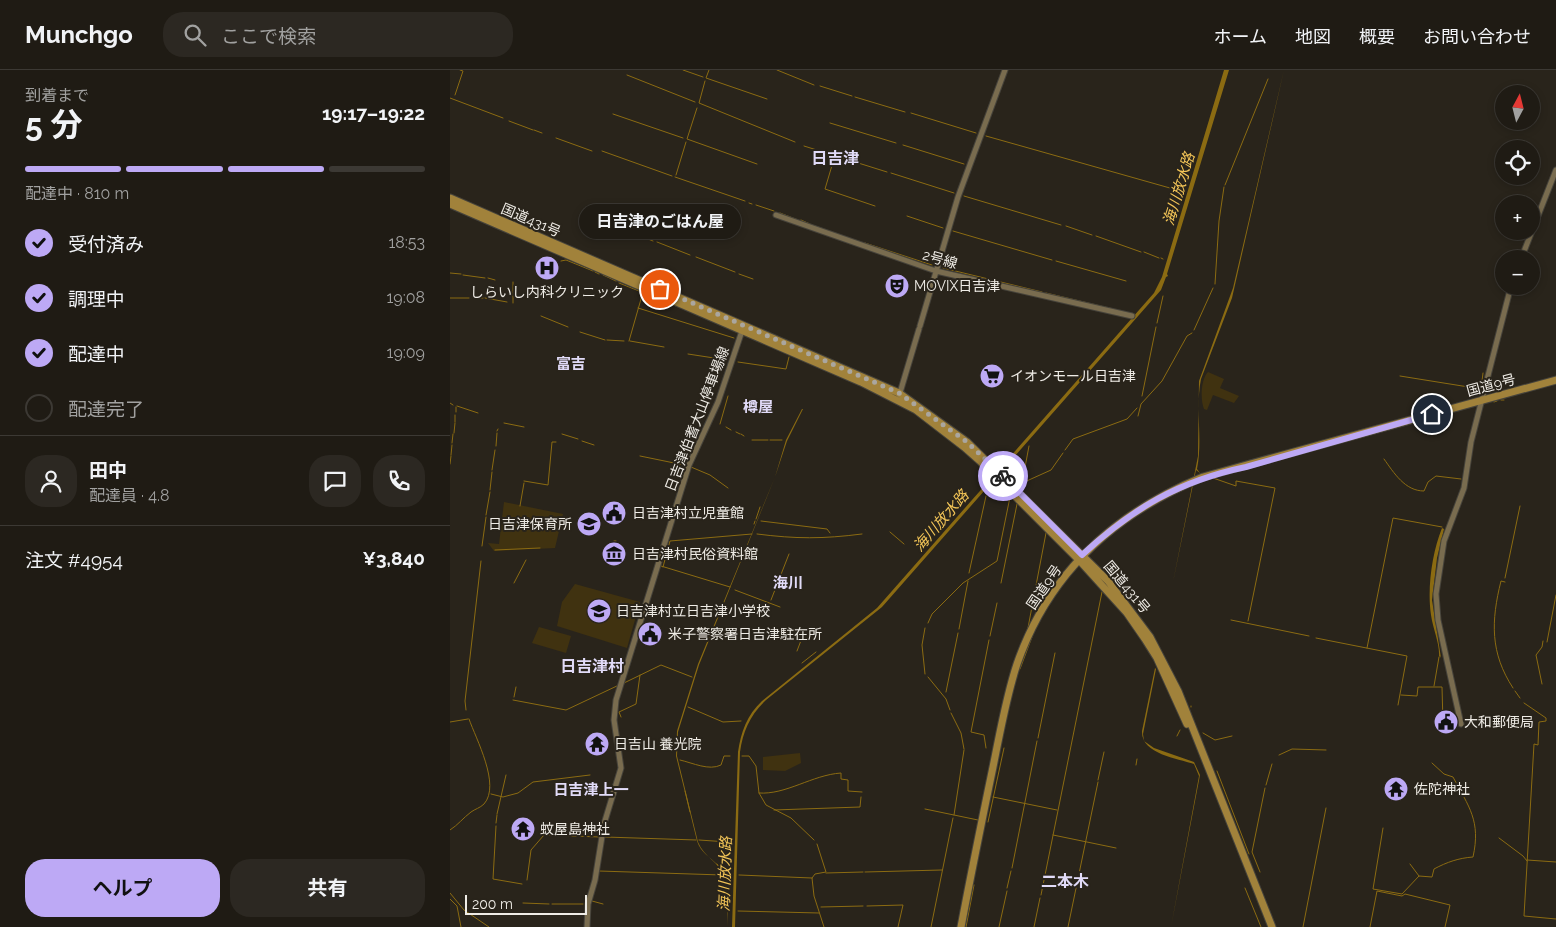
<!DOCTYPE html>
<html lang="ja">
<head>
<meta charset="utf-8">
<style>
  body { margin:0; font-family:Raleway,"Noto Sans JP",sans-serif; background:#2c2822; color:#f1f3f6; height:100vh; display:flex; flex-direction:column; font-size:19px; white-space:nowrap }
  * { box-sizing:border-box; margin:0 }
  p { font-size:16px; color:#a1a1a0 }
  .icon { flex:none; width:28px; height:28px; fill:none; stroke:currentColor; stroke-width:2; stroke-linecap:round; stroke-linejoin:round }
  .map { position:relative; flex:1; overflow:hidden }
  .details { display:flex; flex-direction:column; background:#1f1b14; width:450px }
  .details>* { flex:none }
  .needle { width:32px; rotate:7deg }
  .buttons { position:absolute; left:1045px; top:15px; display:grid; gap:10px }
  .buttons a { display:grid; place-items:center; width:45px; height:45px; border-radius:50%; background:#1f1b14; box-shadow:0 2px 8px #0003,0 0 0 1px #3c3934; font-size:25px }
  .scale { position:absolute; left:15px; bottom:12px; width:122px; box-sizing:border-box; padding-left:5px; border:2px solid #efece6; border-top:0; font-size:14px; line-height:18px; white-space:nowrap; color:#efece6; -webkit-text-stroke:4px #29241b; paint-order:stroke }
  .pin { position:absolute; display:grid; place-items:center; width:42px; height:42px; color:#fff; margin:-21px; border:2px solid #fff; border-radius:50%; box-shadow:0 1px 5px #0007 }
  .courier { position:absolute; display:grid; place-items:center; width:50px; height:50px; margin:-25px; border:4px solid #bda9f5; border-radius:50%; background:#fff; color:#222; box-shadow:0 1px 6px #0007 }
  .bubble { position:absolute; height:35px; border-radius:18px; background:#1f1b14; box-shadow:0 2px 8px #0003,0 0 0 1px #3c3934; font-size:16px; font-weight:700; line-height:35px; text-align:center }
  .head em { font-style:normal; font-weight:700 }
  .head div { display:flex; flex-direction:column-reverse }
  .head { display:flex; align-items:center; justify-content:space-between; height:85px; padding:0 25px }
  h1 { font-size:32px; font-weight:700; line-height:38px }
  .bar { display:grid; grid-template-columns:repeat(4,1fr); gap:8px 5px; align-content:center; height:60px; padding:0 25px }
  .bar i { height:6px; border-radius:4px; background:#3c3934 }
  .bar .active { background:#bda9f5 }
  .bar p { grid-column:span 4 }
  .line { display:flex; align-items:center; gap:12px; padding:0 25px; border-top:1px solid #3c3934 }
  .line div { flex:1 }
  .round { display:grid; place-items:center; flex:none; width:52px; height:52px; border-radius:20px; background:#2c2822 }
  ol { padding:0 25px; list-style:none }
  li { display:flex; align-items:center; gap:15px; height:55px }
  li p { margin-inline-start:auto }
  li .icon { padding:5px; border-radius:50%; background:#bda9f5; color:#111; stroke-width:4 }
  li:last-child { color:#a1a1a0 }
  li i { width:28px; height:28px; border:2px solid #3c3934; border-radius:50% }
  .button { display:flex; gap:10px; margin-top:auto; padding:10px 25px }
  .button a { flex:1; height:58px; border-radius:20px; background:#bda9f5; color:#111; font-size:20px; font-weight:700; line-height:58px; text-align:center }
  .button a+a { background:#2c2822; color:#f1f3f6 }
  header { display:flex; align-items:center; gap:30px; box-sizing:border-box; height:70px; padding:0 25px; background:#1f1b14; border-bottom:1px solid #3c3934 }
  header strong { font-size:24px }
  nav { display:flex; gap:28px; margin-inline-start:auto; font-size:18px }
  .search { width:350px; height:45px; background:#2c2822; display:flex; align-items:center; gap:12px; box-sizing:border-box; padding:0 18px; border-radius:20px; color:#a1a1a0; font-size:19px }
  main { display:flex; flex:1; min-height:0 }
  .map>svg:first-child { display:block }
</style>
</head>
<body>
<header>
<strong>Munchgo</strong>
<div class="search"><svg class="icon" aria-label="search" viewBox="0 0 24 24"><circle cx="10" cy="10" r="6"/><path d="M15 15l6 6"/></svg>ここで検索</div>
<nav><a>ホーム</a><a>地図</a><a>概要</a><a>お問い合わせ</a></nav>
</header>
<main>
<section class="details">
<div class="head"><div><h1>5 分</h1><p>到着まで</p></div><em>19:17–19:22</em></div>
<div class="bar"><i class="active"></i><i class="active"></i><i class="active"></i><i></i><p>配達中 · 810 m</p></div>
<ol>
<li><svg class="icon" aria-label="check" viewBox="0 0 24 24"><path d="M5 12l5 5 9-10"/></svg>受付済み<p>18:53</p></li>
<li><svg class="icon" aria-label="check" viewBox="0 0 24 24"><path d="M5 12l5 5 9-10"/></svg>調理中<p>19:08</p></li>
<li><svg class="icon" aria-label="check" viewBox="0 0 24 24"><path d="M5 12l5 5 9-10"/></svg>配達中<p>19:09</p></li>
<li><i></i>配達完了</li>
</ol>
<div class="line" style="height:90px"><a class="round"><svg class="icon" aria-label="person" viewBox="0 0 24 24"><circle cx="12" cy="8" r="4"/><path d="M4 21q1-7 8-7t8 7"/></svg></a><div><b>田中</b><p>配達員 · 4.8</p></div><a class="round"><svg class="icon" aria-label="chat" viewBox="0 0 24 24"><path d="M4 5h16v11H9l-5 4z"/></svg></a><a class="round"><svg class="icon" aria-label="phone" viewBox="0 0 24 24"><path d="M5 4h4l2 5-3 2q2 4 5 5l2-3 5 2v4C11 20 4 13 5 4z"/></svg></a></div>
<div class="line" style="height:65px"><div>注文 #4954</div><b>¥3,840</b></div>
<div class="button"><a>ヘルプ</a><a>共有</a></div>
</section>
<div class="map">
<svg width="1106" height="857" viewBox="0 0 1106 857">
  <rect width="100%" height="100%" fill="#29241b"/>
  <path fill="#403210" d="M 758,302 L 774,309 L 770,318 L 789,326 L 784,333 L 763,325 L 757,340 L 754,339 C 750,329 751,309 758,302 Z
    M 54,432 L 113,444 L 105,478 L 44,481 L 38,473 L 49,474 Z
    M 125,514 L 190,532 L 177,578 L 107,556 L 112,532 Z
    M 89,557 L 121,566 L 116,583 L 82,573 Z
    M 350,683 L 351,693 L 335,701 L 313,700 L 313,687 Z"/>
  <path fill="#8b6b12" d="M 774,0 L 779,0 L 717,204 L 718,206 L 716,207 L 711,220 L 432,537 L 316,630 C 300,645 293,661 290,682 L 285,857 L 282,857 L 288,682 C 291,662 297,645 312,631 L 427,538 L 704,223 L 712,207 Z
    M 834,0 L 782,228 L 751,309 C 745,339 753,369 747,399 L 750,403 L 746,400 L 723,512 L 748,386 L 749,311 L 783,218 Z
    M 352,339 L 353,339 L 337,371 L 325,407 L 249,595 L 228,662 L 227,686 L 248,772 C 254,787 269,792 275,807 L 279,807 L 277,857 C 278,837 283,811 268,795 C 260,787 251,783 247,771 L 226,686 L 227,661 L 248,594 L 325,407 L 336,370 Z
    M 992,458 L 994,459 L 987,488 L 982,530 L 991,588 L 990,586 L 989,587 C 990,574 983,559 981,545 C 977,518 982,483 992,458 Z
    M 705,598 L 706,599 L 693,664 L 694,671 L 704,678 L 744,692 L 750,705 L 721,857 L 749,706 L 744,694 C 727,688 691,684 692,661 Z"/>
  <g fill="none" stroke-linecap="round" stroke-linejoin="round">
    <path stroke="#8b6b12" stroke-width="1" d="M 233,0 L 253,7
      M 259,0 L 256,8 L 317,29
      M 327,0 L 364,15
      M 177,5 L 245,32
      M 255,11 L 249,33 L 345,72
      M 370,16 L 402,26
      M 5,25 L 13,1 L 10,0
      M 405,27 L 455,42
      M 0,28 L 53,48
      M 247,38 L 237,69 L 307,94
      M 461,43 L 526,63
      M 163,44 L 233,68
      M 59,51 L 83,60
      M 380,53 L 446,73
      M 84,60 L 92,63
      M 536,66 L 734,122
      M 106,68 L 142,81
      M 453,75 L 514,94
      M 354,76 L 437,102
      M 152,81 L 222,106
      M 383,92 L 375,119 L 425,136
      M 441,103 L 504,123
      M 226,105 L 236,72
      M 225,107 L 295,131
      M 775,115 L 818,9
      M 514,126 L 611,155
      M 299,133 L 302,134
      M 306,135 L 324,141
      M 330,143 L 348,150
      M 457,146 L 493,158
      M 141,147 L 150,150
      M 351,150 L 360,154
      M 153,151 L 203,171
      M 362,155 L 410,172
      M 616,156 L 642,165
      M 503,161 L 602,190
      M 646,166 L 691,182
      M 207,172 L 240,185
      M 415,173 L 482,195
      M 694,182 L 709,188
      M 246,187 L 285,202
      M 711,188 L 713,189
      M 111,191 L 116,190 L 143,201
      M 606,191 L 676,211
      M 493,198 L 592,222
      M 145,202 L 149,204
      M 0,203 L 11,204
      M 289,204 L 303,209
      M 13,205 L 35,208
      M 153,205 L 166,211
      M 38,208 L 45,210
      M 169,213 L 189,221
      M 765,214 L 769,151 L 774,117
      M 596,223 L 663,239
      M 0,228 L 19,228
      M 24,228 L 28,228
      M 31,228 L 33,228
      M 35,228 L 57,232
      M 63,233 L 63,212
      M 188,238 L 284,268
      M 91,246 L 118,257
      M 707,253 L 713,226
      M 744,260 L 763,218
      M 130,262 L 155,270
      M 157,270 L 174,271
      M 179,271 L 193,222 L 226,236
      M 180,271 L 214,277
      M 238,284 L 277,290
      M 288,292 L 336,299 L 339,287
      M 950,306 L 1031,319
      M 1032,311 L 1033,303
      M 692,326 L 706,257
      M 1051,330 L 1054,330
      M 1044,332 L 1047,331
      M 0,333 L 3,335
      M 7,336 L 28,343
      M 6,342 L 6,337
      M 688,346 L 691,334 L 712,311 L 737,266 L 742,263
      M 5,352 L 5,345
      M 54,353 L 74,357
      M 270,354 L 278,326
      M 276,357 L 281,360
      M 47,361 L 48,359
      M 286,362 L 290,364
      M 4,363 L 5,353
      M 112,364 L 128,369
      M 291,364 L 294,366
      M 302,370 L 318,370
      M 320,370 L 332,370
      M 132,371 L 144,375
      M 2,373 L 3,364
      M 46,376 L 47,363
      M 615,380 L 623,369 L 677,349 L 687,338
      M 1,385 L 2,375
      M 190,386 L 234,395
      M 934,389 C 944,403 955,421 974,421 L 978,412 L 986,406 L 1011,409
      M 0,394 L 1,386
      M 241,397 L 260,405 L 278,418
      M 42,400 L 45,380
      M 573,408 L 579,376
      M 763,408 L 786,416 L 786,411 L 825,418 L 798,551
      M 74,411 L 98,415 L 102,372 L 106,372
      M 570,414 L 601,400 L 613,383
      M 40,420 L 42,402
      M 70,436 L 74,413
      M 36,445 L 40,422
      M 306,449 L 310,437
      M 311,451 L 377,459 L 380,463
      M 304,454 L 305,451
      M 440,462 L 454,474
      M 307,464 C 346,469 373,469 412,464
      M 164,471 L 166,471
      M 32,476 L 36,447
      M 45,480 L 90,478
      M 211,496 L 280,517
      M 213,497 L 220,471 L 302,464
      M 519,503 L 536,426
      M 1055,508 L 1070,436
      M 1055,512 L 1051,511 C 1041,551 1040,583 1063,618
      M 64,513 L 76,490
      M 551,513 L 567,434
      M 285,520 L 330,537
      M 321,530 L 339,484
      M 781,550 L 859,566
      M 478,553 L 482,544 L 513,513 L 547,491 L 560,427
      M 475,558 L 472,575 L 475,604
      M 509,559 L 518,511
      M 577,563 L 596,463
      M 540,566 L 547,533
      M 866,568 L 957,586 L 948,635
      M 1097,572 L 1106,525
      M 917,578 L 943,448 L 992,457
      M 347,581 L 355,560 L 364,563
      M 352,593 L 366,582
      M 570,599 L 582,567
      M 478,607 L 496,629 L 500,640
      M 174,613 L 211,595 L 242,607
      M 1092,614 L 1086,585 L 1092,577 L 1093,571
      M 984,616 L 989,587
      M 1065,621 L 1070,628
      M 496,622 L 508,563
      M 951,625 L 967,626 L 968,617 L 992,617 L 993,653
      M 64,627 L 66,617
      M 63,630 L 116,640 L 169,615
      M 1074,633 L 1096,648 L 1096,651 L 1089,652 L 1088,675 L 1084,674 L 1074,846 L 1106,849
      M 238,637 L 273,652 L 291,651
      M 741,637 L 741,636
      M 16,640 L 15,631 L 31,491
      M 501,643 L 511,663 L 514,679
      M 171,647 L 169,642 L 186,634 L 190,605
      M 0,652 L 18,649
      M 753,663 L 765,670 L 782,666
      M 727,666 L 730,660
      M 588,668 L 605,583
      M 536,678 L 534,665 L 521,662 L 539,570
      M 829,685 L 842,679 L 876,680
      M 292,686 L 299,686 L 306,696 L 309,723 L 316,735 L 341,748 L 364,770
      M 230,690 C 243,693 259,701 271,695 L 274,686 L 280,686
      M 686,695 L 687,689
      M 767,701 L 799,784
      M 648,710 L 654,682
      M 816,715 L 822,694
      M 235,721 L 240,742
      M 309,723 C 336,725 362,705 391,703 L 391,709 L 398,710 L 398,721 L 412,722
      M 41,724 L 53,727 L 68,723 L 83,712 L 140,705
      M 543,727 L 607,740
      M 475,739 L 528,750
      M 324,740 L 410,737 L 411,727
      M 47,744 L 56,705
      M 504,745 L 514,680
      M 538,752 L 554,678
      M 46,753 L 47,745
      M 46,756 L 43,809 L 72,814
      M 933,758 L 923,819 L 952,824 L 969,806 L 982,807 L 984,799 C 997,792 1009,788 1023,787 C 1031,751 1019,737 1003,707 L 994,704 L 982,693
      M 0,760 C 8,755 13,748 21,742 C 25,739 30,738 34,734 C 51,715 26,669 19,649
      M 603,765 L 666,778
      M 155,767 L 246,770
      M 1049,768 L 1073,786 L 1077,791
      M 249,770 L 278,772
      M 367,774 L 376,802 L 365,804 L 362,808 L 364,826 L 374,857
      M 1077,790 L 1106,792
      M 267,794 L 272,801
      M 960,794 L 969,806
      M 562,798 L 587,671
      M 149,801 L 272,805
      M 415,802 L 492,800
      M 810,802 L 802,782 L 815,718
      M 376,803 L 413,802
      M 289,805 L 362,808
      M 77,810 L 81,780 L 94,765 L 150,767
      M 557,818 L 561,801
      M 795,818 L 811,857
      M 0,823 L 14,840 L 39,857
      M 591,825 L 652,522
      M 0,829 L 7,836 L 11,857
      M 142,831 L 153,834
      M 73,833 L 99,834
      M 102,834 L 133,834
      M 417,836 L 453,835 L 448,857
      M 371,837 L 413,836
      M 288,841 L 369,843
      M 481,857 L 503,748
      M 516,857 L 524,815
      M 549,857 L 557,821
      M 584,857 L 590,828
      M 618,857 L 648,712
      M 853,857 L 876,738
      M 920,857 L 927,821 L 952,826 L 955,824 L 1000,835 L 995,857"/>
    <defs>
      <path id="secondary" d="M 326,145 L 486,201 L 682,246
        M 1071,189 L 1106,100
        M 470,256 L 508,127 L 555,0
        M 449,326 L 469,259
        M 1011,654 L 988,550 L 986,524 L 994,471 L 1014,418 L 1021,372 L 1061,216
        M 137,857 L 138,834 L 145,810 L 154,754 L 171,698 L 164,650 L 166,630 L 239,395 L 268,332 L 293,258"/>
      <path id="highway" d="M 0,128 L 449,323 L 517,372 L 658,511 L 700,567 L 728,621 L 822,857
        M 0,134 L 411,312 L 466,340 L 514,377 L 531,392 L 629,490 L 677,543 L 695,569 L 707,588 L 737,654
        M 511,857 C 521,804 532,750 543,697 C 550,663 556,627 567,594 C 599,502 665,443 753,407 L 1106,310"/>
    </defs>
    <use href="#secondary" stroke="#46433b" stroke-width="7"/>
    <use href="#highway" stroke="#46433b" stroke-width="9"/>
    <use href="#secondary" stroke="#796c4f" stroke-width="5"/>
    <use href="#highway" stroke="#a1823b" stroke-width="7"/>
  </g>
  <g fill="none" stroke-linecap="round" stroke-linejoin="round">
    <path stroke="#aaa69f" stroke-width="5" stroke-dasharray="0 9" d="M 210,219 L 449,323 L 517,372 L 553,406"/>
    <path stroke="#bda9f5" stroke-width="6" d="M 553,406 L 632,485 C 683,438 729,411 796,397 L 982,344"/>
  </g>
  <defs>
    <symbol id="hospital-disc" viewBox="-11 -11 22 22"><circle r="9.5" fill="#bda9f5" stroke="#29241b"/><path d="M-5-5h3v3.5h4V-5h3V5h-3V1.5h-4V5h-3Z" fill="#111"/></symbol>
    <symbol id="theatre-disc" viewBox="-11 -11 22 22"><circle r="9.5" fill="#bda9f5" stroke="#29241b"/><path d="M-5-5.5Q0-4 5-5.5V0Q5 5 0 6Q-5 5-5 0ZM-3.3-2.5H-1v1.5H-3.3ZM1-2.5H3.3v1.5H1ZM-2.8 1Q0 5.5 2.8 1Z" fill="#111"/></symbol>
    <symbol id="supermarket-disc" viewBox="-11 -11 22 22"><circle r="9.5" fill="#bda9f5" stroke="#29241b"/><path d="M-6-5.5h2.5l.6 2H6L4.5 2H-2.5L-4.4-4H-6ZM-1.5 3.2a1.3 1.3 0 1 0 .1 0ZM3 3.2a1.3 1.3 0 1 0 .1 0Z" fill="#111"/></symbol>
    <symbol id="civic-disc" viewBox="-11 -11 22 22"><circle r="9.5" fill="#bda9f5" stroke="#29241b"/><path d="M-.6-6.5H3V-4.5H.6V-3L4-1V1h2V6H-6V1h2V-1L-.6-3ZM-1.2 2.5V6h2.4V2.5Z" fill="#111"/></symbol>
    <symbol id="school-disc" viewBox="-11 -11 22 22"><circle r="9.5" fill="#bda9f5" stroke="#29241b"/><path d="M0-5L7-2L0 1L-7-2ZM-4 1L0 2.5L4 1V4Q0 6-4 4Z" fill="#111"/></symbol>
    <symbol id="museum-disc" viewBox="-11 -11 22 22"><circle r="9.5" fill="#bda9f5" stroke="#29241b"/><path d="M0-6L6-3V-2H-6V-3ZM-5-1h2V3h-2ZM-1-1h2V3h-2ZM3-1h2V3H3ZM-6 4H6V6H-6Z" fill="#111"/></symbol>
    <symbol id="temple-disc" viewBox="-11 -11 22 22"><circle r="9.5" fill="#bda9f5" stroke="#29241b"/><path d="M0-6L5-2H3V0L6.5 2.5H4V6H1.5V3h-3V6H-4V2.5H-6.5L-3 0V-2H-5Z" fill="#111"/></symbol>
  </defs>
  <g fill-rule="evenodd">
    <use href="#hospital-disc" x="83" y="184" width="28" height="28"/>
    <use href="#theatre-disc" x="433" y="202" width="28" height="28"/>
    <use href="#supermarket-disc" x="528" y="292" width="28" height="28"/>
    <use href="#civic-disc" x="150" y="429" width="28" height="28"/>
    <use href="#school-disc" x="125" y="440" width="28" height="28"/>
    <use href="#museum-disc" x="150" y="470" width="28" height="28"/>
    <use href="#school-disc" x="135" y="527" width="28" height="28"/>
    <use href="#civic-disc" x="186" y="550" width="28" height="28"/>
    <use href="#civic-disc" x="982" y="638" width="28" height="28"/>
    <use href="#temple-disc" x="133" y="660" width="28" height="28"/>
    <use href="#temple-disc" x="932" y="705" width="28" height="28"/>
    <use href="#temple-disc" x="59" y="745" width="28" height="28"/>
  </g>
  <g text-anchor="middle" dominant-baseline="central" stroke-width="4" stroke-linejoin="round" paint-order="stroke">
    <g font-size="14" fill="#efece6" stroke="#29241b">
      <text transform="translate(81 150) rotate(23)">国道431号</text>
      <text transform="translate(490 189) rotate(16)">2号線</text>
      <text transform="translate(1041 315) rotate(-15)">国道9号</text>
      <text transform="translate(247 349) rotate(-69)">日吉津伯耆大山停車場線</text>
      <text transform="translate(594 517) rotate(-56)">国道9号</text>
      <text transform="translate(677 517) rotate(50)">国道431号</text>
    </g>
    <g font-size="14" fill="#efece6" stroke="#29241b" text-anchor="start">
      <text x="464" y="216">MOVIX日吉津</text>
      <text x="97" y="222" text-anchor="middle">しらいし内科クリニック</text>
      <text x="560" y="306">イオンモール日吉津</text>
      <text x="182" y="443">日吉津村立児童館</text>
      <text x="122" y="454" text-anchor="end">日吉津保育所</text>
      <text x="182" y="484">日吉津村民俗資料館</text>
      <text x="166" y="541">日吉津村立日吉津小学校</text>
      <text x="218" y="564">米子警察署日吉津駐在所</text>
      <text x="1014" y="652">大和郵便局</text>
      <text x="164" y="674">日吉山 養光院</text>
      <text x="964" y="719">佐陀神社</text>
      <text x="90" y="759">蚊屋島神社</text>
    </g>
    <g font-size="15" font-style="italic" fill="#f2c457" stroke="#29241b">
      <text transform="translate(729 119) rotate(-73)">海川放水路</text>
      <text transform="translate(491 451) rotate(-49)">海川放水路</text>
      <text transform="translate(275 804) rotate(-88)">海川放水路</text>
    </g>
    <g font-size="15" font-weight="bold" fill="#e1dbf8" stroke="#29241b">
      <text x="121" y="294">富吉</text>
      <text x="308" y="337">樽屋</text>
      <text x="338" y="513">海川</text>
      <text x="141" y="720">日吉津上一</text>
    </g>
    <g font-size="16" font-weight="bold" fill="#e1dbf8" stroke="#29241b">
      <text x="385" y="88">日吉津</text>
      <text x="142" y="596">日吉津村</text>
      <text x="615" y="811">二本木</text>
    </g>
  </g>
</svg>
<div class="buttons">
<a><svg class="needle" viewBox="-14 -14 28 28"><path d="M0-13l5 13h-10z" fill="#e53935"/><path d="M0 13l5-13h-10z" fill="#a1a1a0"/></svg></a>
<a><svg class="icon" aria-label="locate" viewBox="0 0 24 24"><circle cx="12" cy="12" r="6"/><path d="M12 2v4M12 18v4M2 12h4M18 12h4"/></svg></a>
<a>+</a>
<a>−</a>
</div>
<div class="scale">200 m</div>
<div class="pin" style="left:210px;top:219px;background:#ea580c"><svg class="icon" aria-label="bag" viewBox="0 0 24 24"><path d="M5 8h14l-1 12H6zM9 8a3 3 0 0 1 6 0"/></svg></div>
<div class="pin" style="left:982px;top:344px;background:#1f2937"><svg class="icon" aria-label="home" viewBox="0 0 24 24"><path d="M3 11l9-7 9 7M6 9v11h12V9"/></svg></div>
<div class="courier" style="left:553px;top:406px"><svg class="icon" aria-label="bike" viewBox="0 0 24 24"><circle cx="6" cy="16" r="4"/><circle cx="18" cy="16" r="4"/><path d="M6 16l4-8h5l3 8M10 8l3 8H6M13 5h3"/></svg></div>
<div class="bubble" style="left:129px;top:134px;width:162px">日吉津のごはん屋</div>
</div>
</main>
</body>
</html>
